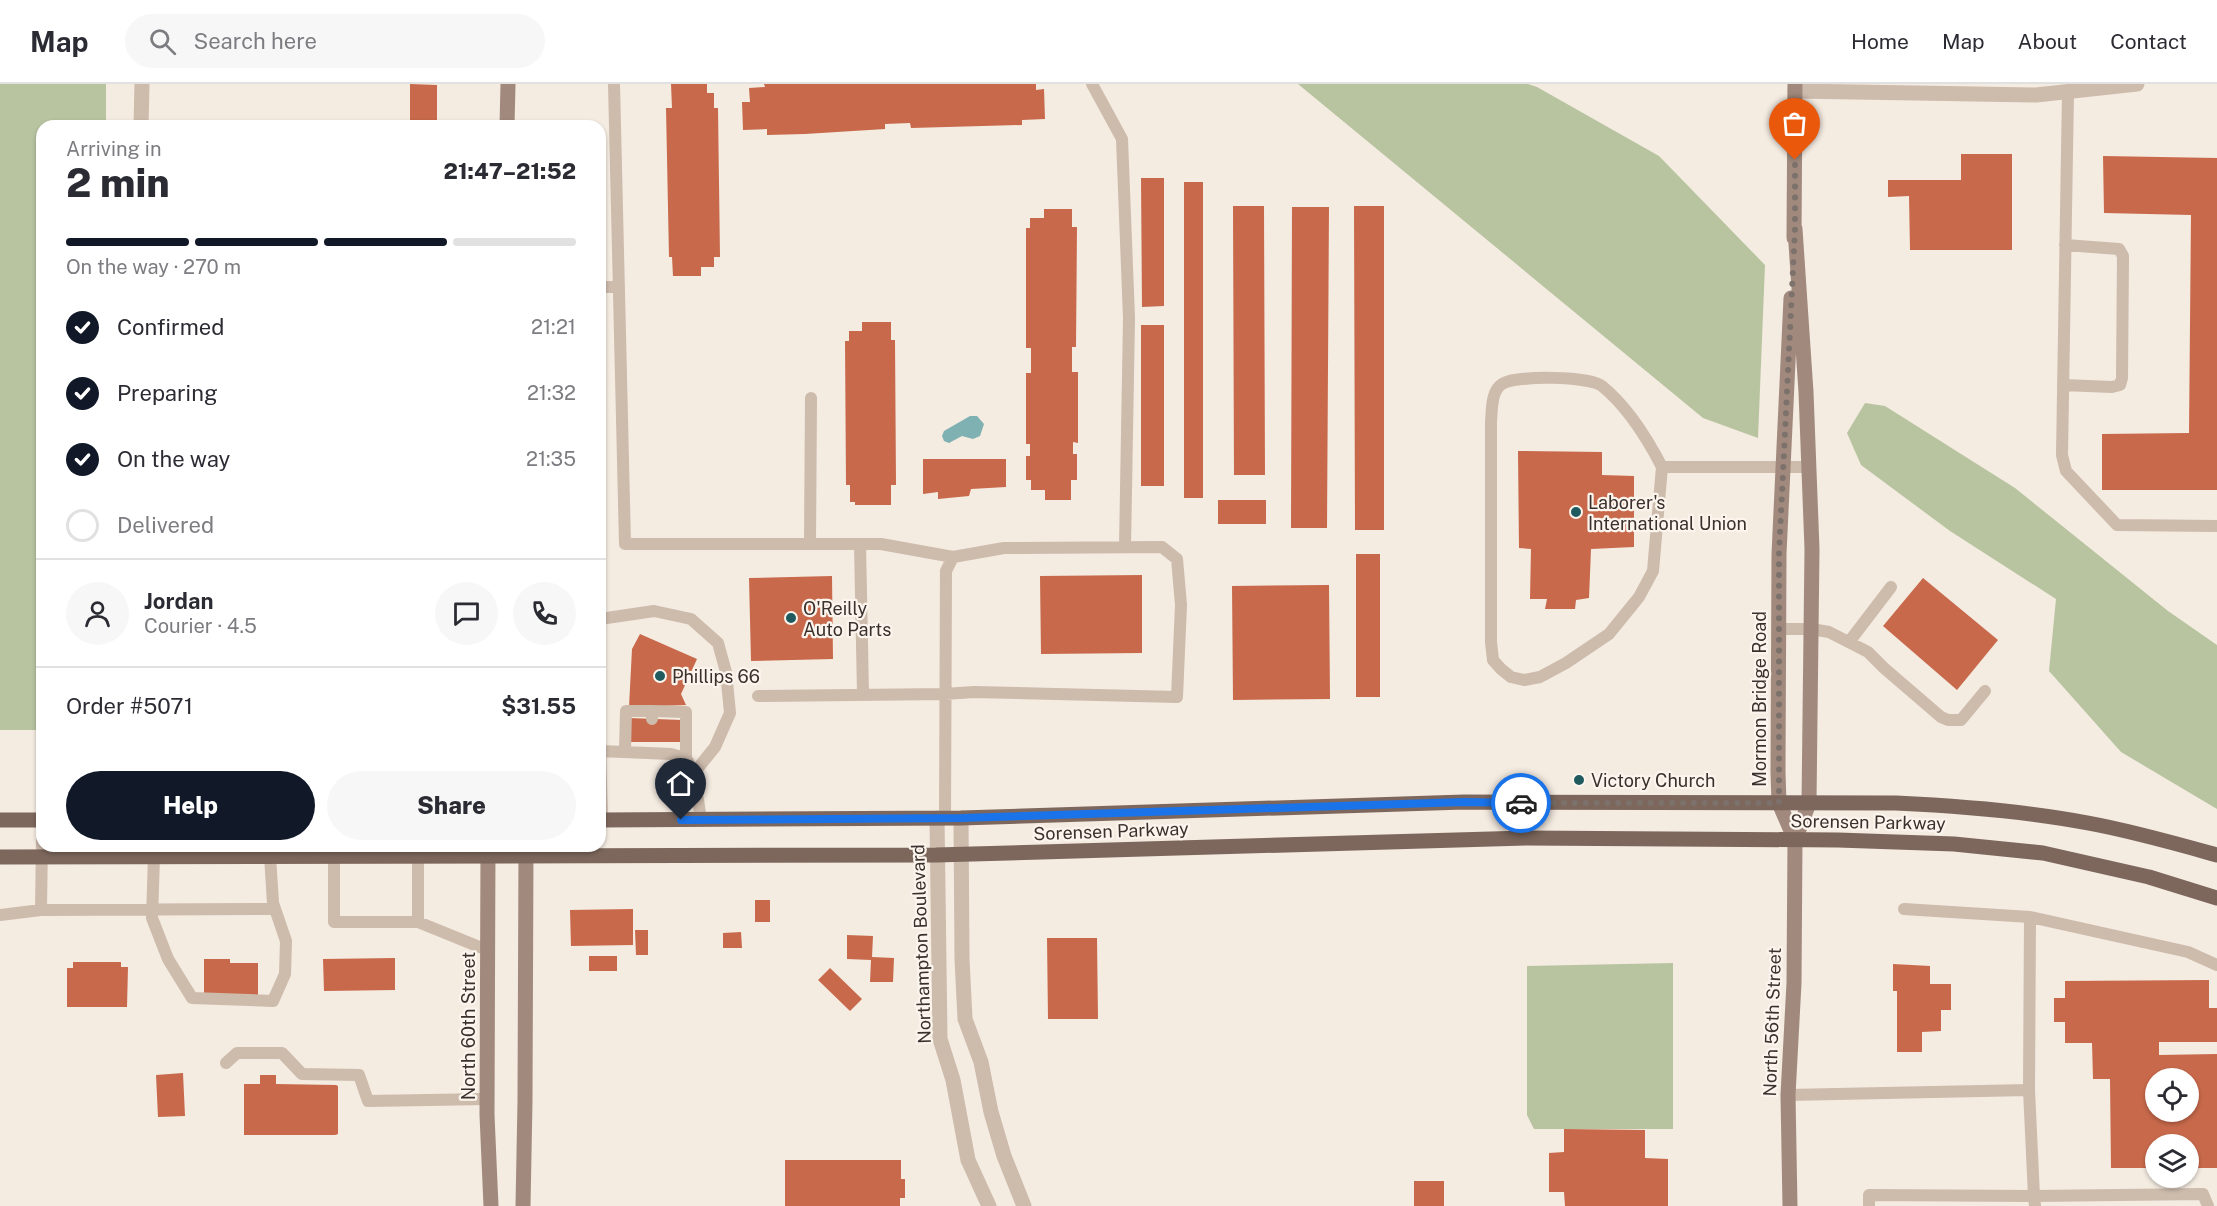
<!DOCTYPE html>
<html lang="en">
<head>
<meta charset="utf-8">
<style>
  body { margin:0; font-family:"Public Sans",sans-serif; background:#f7f7f7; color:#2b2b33; height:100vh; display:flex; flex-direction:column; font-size:22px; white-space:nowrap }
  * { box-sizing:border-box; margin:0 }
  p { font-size:20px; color:#7c7c81 }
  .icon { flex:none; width:33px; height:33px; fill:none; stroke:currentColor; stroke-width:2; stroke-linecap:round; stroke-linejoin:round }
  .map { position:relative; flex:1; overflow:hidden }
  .details { position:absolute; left:36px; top:36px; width:570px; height:732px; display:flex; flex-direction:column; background:#fff; border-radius:18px; box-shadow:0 2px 4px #0004 }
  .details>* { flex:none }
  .buttons { position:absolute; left:2145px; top:984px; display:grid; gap:12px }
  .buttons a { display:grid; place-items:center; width:54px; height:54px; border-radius:50%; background:#fff; box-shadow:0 2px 4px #0004; font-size:30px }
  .pin { position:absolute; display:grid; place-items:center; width:51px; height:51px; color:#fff; margin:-62px -26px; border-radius:50% 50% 50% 0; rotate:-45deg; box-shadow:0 0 6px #0007 }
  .pin .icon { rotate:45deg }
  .courier { position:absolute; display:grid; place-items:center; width:60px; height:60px; margin:-30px; border:4px solid #1a73e8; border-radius:50%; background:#fff; color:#222; box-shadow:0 2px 8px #0007 }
  .head em { font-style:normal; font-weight:800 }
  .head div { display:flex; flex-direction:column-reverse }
  .head { display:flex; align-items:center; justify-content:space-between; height:102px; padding:0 30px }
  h1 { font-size:39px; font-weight:800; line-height:45px }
  .bar { display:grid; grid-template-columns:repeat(4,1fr); gap:9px 6px; align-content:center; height:72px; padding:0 30px }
  .bar i { height:8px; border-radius:4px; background:#e1e1e2 }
  .bar .current { background:#111827 }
  .bar p { grid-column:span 4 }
  .line { display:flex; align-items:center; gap:15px; padding:0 30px; border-top:2px solid #e1e1e2 }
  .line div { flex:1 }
  .round { display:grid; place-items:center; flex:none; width:63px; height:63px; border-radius:32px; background:#f7f7f7 }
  ol { padding:0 30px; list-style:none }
  li { display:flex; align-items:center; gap:18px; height:66px }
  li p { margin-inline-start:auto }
  li .icon { padding:6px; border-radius:50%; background:#111827; color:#fff; stroke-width:4 }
  li:last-child { color:#7c7c81 }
  li i { width:33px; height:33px; border:3px solid #e1e1e2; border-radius:50% }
  .action { display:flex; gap:12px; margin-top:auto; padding:12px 30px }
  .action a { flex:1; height:69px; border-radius:36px; background:#111827; color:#fff; font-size:24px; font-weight:800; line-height:69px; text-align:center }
  .action a+a { background:#f7f7f7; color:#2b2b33 }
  header { display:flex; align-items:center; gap:36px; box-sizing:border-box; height:84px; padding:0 30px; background:#fff; border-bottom:2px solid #e1e1e2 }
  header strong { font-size:28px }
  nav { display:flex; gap:33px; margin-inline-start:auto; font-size:21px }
  .search { width:420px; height:54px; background:#f7f7f7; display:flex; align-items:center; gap:15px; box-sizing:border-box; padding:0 21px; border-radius:33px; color:#7c7c81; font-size:22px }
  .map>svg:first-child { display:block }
</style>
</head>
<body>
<header>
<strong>Map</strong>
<div class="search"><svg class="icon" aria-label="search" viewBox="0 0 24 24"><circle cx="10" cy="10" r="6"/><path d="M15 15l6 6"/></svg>Search here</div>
<nav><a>Home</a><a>Map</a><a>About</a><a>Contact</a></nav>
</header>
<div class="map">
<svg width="2217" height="1122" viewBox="0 0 2217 1122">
  <rect width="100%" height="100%" fill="#f4ebe1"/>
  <path fill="#b8c4a0" d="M 0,0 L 106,0 L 106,42 L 42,42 L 42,646 L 0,646 Z
    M 1298,0 L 1528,0 L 1537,3 L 1659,72 L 1765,181 L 1758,354 L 1703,334 Z
    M 1865,319 L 1885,322 L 2015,404 L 2168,527 L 2217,561 L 2217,725 L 2121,668 L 2049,587 L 2056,515 L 1950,447 L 1861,381 L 1847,349 Z
    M 1673,879 L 1673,1045 L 1534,1045 L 1527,1031 L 1527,882 Z"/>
  <path fill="#7fb0b2" d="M 970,332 L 977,332 L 984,340 L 980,352 L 973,355 L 962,352 L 949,359 L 944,357 L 942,352 L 944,347 Z"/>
  <path fill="#c8694b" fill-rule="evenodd" d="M 410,0 L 437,1 L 437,42 L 410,42 Z
    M 671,0 L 707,0 L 707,9 L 714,9 L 714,24 L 718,24 L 720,173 L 714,173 L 714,183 L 701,183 L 701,192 L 673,192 L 672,173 L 669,173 L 666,24 L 672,24 Z
    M 764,0 L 1036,0 L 1036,6 L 1044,5 L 1045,35 L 1022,36 L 1022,41 L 911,44 L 910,39 L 885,40 L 885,45 L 805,50 L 767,51 L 767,45 L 743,46 L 742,18 L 750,18 L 749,4 L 765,3 Z
    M 1961,70 L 2012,70 L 2012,166 L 1910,166 L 1909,112 L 1888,113 L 1888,96 L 1961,96 Z
    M 2103,72 L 2217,74 L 2217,406 L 2102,406 L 2102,350 L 2189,349 L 2191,131 L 2104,129 Z
    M 1141,94 L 1164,94 L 1164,222 L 1142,223 Z
    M 1184,98 L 1203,98 L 1203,414 L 1184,414 Z
    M 1233,122 L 1264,122 L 1265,391 L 1234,391 Z
    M 1354,122 L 1384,122 L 1384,446 L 1355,446 Z
    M 1292,123 L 1329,123 L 1327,444 L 1291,444 Z
    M 1044,125 L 1072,125 L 1072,143 L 1077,143 L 1076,263 L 1072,263 L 1072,288 L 1078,288 L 1078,359 L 1073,358 L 1073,370 L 1077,370 L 1077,396 L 1071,396 L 1071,416 L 1045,416 L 1045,406 L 1031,406 L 1031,396 L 1026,396 L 1026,372 L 1030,372 L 1030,360 L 1026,360 L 1026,289 L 1031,289 L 1031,264 L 1026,264 L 1026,144 L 1030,144 L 1030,134 L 1044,134 Z
    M 862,238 L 891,238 L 891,256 L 895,256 L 896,401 L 891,401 L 891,421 L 855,421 L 855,418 L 850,418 L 850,401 L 846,401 L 845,257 L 849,257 L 849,247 L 862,247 Z
    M 1141,241 L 1164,241 L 1164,402 L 1141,402 Z
    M 1518,367 L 1602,368 L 1602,391 L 1634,392 L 1634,463 L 1591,465 L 1589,514 L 1576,516 L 1575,525 L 1545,525 L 1547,515 L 1530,515 L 1531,465 L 1519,464 Z
    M 923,375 L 1006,375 L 1006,403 L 971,405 L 969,412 L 938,415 L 938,408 L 923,410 Z
    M 1218,416 L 1266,416 L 1266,440 L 1218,440 Z
    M 1356,470 L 1380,470 L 1380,613 L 1356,613 Z
    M 1142,491 L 1142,569 L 1041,570 L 1040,492 Z
    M 832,492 L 833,575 L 751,577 L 749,494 Z
    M 1923,494 L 1998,556 L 1957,606 L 1883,542 Z
    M 1329,501 L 1330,615 L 1233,616 L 1232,502 Z
    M 640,550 L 697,575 L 681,610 L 686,621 L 629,623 L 632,565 Z
    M 629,634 L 682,636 L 682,658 L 628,658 Z
    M 755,816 L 770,816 L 770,838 L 755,838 Z
    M 633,825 L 633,861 L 571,862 L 570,826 Z
    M 635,846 L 648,846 L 648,871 L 636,871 Z
    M 741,848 L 742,864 L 723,864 L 723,849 Z
    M 847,851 L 873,852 L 872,873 L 894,874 L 893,898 L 870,898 L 871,876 L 847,875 Z
    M 1047,854 L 1097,854 L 1098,935 L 1048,935 Z
    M 589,872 L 617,872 L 617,887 L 589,887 Z
    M 395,874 L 395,906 L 324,907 L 323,875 Z
    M 204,875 L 230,875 L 230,879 L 258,879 L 258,911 L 204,911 Z
    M 73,878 L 121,878 L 121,883 L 128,883 L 127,923 L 67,923 L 67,884 L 73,884 Z
    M 1893,880 L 1930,882 L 1930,900 L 1951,900 L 1951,926 L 1941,926 L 1941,947 L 1922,948 L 1922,968 L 1897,968 L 1897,907 L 1893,907 Z
    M 830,884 L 862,915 L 850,927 L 818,896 Z
    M 2209,896 L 2209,924 L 2217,924 L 2217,958 L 2159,958 L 2159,971 L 2217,970 L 2217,1084 L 2188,1084 L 2188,1060 L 2156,1060 L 2156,1084 L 2111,1084 L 2110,995 L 2093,995 L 2092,959 L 2065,959 L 2065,938 L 2054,938 L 2054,914 L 2065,914 L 2065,897 ZM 2156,994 L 2188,994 L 2188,1028 L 2156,1028 Z
    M 183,989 L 185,1032 L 158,1033 L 156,991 Z
    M 260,991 L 276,991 L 276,1000 L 336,1001 L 338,1002 L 338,1050 L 335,1051 L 244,1051 L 244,1000 L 260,1000 Z
    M 1564,1045 L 1645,1046 L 1645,1074 L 1668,1075 L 1668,1122 L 1565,1122 L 1564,1108 L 1549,1108 L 1549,1069 L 1564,1068 Z
    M 785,1076 L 901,1076 L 901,1095 L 905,1095 L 905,1114 L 900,1114 L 900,1122 L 785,1122 Z
    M 1414,1097 L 1444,1097 L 1444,1122 L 1414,1122 Z"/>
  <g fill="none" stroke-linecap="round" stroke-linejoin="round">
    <path stroke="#cdbbac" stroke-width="12" d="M 614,0 L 625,460 L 881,460 L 953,473
      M 1092,0 L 1122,55 L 1129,234 L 1125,463
      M 2068,8 L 2062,371 L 2066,387 L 2117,441 L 2217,442
      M 600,203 L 619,203
      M 2063,301 L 2112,303 L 2120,301 L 2122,294 L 2123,172 L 2119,165 L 2065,161
      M 1662,383 L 1653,487 L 1639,513 L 1609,550 L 1566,579 L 1540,593 L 1524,596 L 1511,593 L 1501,585 L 1493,576 L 1491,558 L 1491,338 C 1492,326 1491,307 1502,300 C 1516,291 1590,292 1602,302 C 1628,323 1647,354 1662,383 L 1809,383
      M 810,460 L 811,314
      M 860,460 L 863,610
      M 600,535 L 654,527 L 691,535 L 718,559 L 726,588 L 730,629 L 715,663 L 694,689
      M 1779,545 L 1811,545 L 1829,548 L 1868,568 L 1884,584 L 1941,633 L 1948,636 L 1961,636 L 1985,607
      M 1849,558 L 1891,503
      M 758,612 L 945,610 L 974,608 L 1177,613 L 1181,521 L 1177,475 L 1162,463 L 1004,464 L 953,473 L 946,487 L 945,734
      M 652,635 L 652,627 L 686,628 L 686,674
      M 600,661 L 602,736
      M 600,667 L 671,670 L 686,674 L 694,689 L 701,736
      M 625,668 L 626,627 L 652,627
      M 42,757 L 41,826 L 275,825
      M 334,772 L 334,838 L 418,838 L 418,772
      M 154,773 L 152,834 L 168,875 L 192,914 L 273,917 L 285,890 L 286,857 L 273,819 L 270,772
      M 1904,825 L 2030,833
      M 0,831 L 41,826
      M 418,838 L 487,866
      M 226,979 L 237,969 L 282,969 L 302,990 L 359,991 L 368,1017 L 487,1015
      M 2029,1006 L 2034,1112 L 2203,1110 L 2208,1122
      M 1788,1011 L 2029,1006 L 2030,833 L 2188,868 L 2217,881
      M 1869,1122 L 1869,1111 L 2034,1112 L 2035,1122"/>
    <path stroke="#cdbbac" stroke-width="15" d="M 1795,7 L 2036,11 L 2137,0
      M 141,42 L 142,0
      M 937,734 L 940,955 L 953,996 L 968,1076 L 989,1122
      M 961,734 L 962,875 L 965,935 L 981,978 L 991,1028 L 1004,1072 L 1024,1122"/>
    <path stroke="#a18a7d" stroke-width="15" d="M 507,42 L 508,0
      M 1794,154 L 1795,0
      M 1791,214 L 1779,470 L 1778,688 L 1779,719 L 1795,756
      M 488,762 L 487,1031 L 491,1122
      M 523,1122 L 525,1017 L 526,762
      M 1790,1122 L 1788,1011 L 1794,899 L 1795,756 L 1809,719 L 1812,465 L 1806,308 L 1795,145"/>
    <path stroke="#7d675c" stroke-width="15" d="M 0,736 L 42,736
      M 600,736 L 961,734 L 1464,718 L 1896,719 C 1961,722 2025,727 2088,739 C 2132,747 2174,759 2217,771
      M 0,773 L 936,771 L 1526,754 L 1838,756 L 1954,760 L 2043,769 L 2149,793 L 2217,814"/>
  </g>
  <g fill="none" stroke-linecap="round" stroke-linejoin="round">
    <path stroke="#7c716b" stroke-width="6" stroke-dasharray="0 10.8" d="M 1521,719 L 1779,719 L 1779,470 L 1795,145 L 1795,76"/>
    <path stroke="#1a73e8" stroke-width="8" d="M 681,736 L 961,734 L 1464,718 L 1521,719"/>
  </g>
  <g fill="#1f5a5e" stroke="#fbf5ee" stroke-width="2">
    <circle cx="1576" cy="428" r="6"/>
    <circle cx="791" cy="534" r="6"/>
    <circle cx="660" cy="592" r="6"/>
    <circle cx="1579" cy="696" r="6"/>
  </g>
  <g text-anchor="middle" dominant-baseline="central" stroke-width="4.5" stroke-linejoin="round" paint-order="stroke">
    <g font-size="18" fill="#3b302b" stroke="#fbf5ee" text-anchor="start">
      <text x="1588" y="418">Laborer's<tspan x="1588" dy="21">International Union</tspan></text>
      <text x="803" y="524">O'Reilly<tspan x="803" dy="21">Auto Parts</tspan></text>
      <text x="672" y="592">Phillips 66</text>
      <text x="1591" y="696">Victory Church</text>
    </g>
    <g font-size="18" fill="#3b302b" stroke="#fbf5ee">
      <text transform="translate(1759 615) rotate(-90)">Mormon Bridge Road</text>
      <text transform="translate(1868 738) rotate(1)">Sorensen Parkway</text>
      <text transform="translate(1111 747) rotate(-2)">Sorensen Parkway</text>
      <text transform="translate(921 860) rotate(-92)">Northampton Boulevard</text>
      <text transform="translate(1772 938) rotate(-88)">North 56th Street</text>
      <text transform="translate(468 942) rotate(-90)">North 60th Street</text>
    </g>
  </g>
</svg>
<div class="buttons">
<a><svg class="icon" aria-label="locate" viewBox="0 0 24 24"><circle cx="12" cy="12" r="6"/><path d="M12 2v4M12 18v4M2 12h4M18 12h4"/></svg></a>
<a><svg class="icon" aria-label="layers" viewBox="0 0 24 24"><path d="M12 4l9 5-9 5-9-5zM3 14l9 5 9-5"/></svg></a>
</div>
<div class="pin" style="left:1795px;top:76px;background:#ea580c"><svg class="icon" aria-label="bag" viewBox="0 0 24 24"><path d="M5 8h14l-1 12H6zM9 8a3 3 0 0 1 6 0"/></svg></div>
<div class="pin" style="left:681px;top:736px;background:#1f2937"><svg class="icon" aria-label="home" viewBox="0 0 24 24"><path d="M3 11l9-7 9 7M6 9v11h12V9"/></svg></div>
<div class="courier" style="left:1521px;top:719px"><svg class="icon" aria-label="car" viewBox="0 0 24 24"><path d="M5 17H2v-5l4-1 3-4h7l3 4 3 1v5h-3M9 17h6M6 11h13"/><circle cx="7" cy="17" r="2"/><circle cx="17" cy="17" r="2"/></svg></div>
<section class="details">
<div class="head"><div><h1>2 min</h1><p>Arriving in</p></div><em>21:47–21:52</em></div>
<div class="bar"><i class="current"></i><i class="current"></i><i class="current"></i><i></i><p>On the way · 270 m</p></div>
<ol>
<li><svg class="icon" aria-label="check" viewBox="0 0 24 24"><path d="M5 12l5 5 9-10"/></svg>Confirmed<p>21:21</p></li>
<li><svg class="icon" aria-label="check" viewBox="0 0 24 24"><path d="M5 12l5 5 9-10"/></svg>Preparing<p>21:32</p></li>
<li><svg class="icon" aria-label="check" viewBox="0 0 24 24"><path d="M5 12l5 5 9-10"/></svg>On the way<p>21:35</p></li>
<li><i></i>Delivered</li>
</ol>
<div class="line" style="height:108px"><a class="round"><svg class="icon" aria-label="person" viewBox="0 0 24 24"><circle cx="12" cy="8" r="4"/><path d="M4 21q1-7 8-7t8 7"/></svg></a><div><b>Jordan</b><p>Courier · 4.5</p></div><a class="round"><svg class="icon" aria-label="chat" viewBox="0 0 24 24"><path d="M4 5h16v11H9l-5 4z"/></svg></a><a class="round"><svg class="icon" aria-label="phone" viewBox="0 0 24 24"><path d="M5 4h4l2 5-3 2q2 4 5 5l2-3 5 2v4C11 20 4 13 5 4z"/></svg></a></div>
<div class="line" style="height:78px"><div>Order #5071</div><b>$31.55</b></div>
<div class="action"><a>Help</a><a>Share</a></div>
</section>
</div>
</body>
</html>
